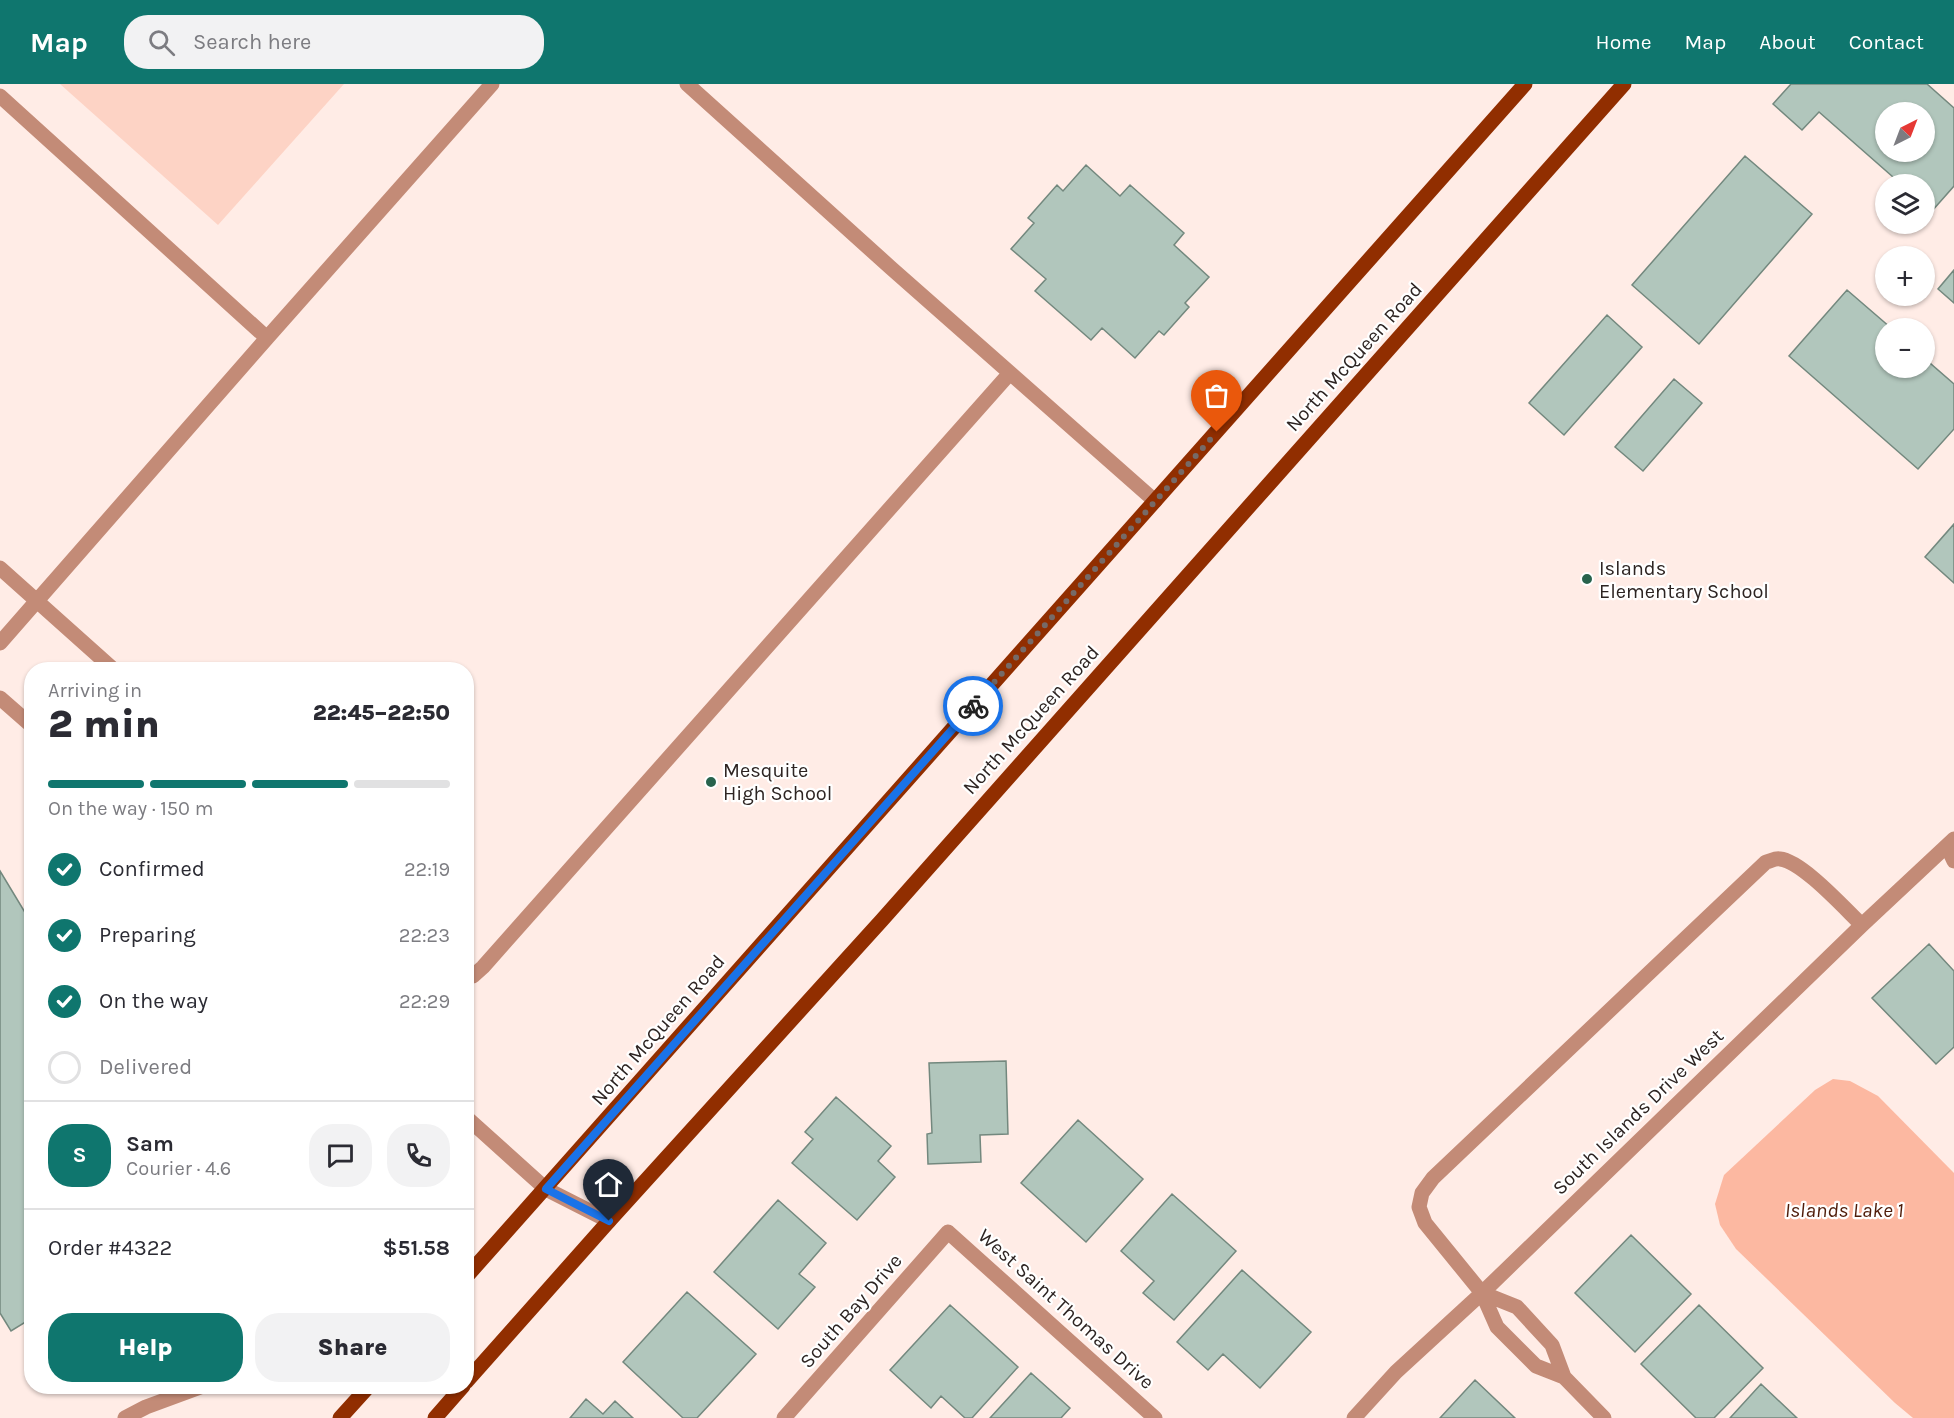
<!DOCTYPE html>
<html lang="en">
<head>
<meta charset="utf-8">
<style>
  body { margin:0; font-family:Karla,sans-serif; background:#f2f2f3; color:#2b2b33; height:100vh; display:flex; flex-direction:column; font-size:22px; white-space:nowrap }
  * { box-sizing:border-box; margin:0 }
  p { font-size:20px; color:#7c7c81 }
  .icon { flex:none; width:33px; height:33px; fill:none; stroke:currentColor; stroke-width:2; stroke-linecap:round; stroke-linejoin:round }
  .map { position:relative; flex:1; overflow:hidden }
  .sheet { position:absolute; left:24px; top:578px; width:450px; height:732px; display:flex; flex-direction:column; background:#fff; border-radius:24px; box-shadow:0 2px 4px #0004 }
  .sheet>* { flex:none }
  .needle { width:39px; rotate:42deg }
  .buttons { position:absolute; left:1875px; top:18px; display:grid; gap:12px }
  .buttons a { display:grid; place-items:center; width:60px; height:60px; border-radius:50%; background:#fff; box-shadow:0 2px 4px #0004; font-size:30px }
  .pin { position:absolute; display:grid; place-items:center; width:51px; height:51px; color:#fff; margin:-62px -26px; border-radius:50% 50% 50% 0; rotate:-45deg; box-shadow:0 0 6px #0007 }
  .pin .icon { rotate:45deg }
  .courier { position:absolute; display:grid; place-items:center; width:60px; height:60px; margin:-30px; border:4px solid #1a73e8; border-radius:50%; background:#fff; color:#222; box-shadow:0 2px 8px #0007 }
  .overview em { font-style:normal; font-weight:800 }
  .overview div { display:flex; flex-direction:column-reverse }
  .overview { display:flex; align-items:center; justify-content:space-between; height:102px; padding:0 24px }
  h1 { font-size:39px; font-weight:800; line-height:45px }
  .bar { display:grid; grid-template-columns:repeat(4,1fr); gap:9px 6px; align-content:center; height:72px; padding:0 24px }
  .bar i { height:8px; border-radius:4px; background:#e1e1e2 }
  .bar .current { background:#0f766e }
  .bar p { grid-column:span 4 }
  .line { display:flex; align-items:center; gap:15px; padding:0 24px; border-top:2px solid #e1e1e2 }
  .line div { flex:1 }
  .round { display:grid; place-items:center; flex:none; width:63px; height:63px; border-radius:24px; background:#f2f2f3 }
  ol { padding:0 24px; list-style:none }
  li { display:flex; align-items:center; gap:18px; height:66px }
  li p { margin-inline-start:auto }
  li .icon { padding:6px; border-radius:50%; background:#0f766e; color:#fff; stroke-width:4 }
  li:last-child { color:#7c7c81 }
  li i { width:33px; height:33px; border:3px solid #e1e1e2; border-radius:50% }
  .primary-button { display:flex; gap:12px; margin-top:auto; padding:12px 24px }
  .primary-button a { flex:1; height:69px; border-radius:24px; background:#0f766e; color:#fff; font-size:24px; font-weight:800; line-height:69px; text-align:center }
  .primary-button a+a { background:#f2f2f3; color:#2b2b33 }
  header { display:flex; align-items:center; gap:36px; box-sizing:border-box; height:84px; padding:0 30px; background:#0f766e; color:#fff }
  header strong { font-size:28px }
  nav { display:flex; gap:33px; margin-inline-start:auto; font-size:21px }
  .search { width:420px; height:54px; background:#f2f2f3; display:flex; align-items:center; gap:15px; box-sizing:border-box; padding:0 21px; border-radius:24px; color:#7c7c81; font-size:22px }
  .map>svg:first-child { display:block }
</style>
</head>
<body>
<header>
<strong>Map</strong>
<div class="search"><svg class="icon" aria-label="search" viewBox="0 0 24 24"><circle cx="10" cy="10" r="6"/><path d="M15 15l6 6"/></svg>Search here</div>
<nav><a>Home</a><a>Map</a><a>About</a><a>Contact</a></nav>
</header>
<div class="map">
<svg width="1954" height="1334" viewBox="0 0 1954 1334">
  <rect width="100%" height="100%" fill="#ffece6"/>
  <path fill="#fdd3c5" d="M 60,0 L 344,0 L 218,141 Z"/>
  <path fill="#fcb8a1" d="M 1833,995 L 1850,997 L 1878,1012 L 1954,1089 L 1954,1334 L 1913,1334 L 1895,1319 L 1736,1165 L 1720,1141 L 1715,1120 L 1724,1091 L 1815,1006 Z"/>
  <path fill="#b1c6bc" stroke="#73887e" stroke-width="1.5" fill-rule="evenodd" d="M 1791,0 L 1927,0 L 1954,24 L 1954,102 L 1932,127 L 1924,121 L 1924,100 L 1901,100 L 1819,28 L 1802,46 L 1773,20 ZM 1886,28 L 1924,28 L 1924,68 L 1886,68 Z
    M 1745,72 L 1812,130 L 1699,260 L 1632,201 Z
    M 1086,81 L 1120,112 L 1130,101 L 1184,149 L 1174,161 L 1209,193 L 1185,219 L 1189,223 L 1164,251 L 1159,247 L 1135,274 L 1102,244 L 1091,256 L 1035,207 L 1046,195 L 1011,165 L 1034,139 L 1028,134 L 1057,101 L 1063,107 Z
    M 1954,186 L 1954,219 L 1938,205 Z
    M 1847,206 L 1891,244 L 1886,244 L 1886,284 L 1924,284 L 1924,274 L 1954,300 L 1954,345 L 1918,385 L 1789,272 Z
    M 1607,231 L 1642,263 L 1564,351 L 1529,319 Z
    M 1674,295 L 1702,319 L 1643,387 L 1615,363 Z
    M 1954,440 L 1954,499 L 1925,473 Z
    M 0,787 L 32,840 L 32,1234 L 11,1247 L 0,1229 Z
    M 1929,860 L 1954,887 L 1954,963 L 1936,980 L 1872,914 Z
    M 1006,977 L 1008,1050 L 980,1051 L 981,1078 L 928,1080 L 927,1050 L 932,1049 L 929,979 Z
    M 836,1013 L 891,1062 L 878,1077 L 895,1093 L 857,1136 L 792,1079 L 813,1055 L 805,1048 Z
    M 1078,1036 L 1143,1095 L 1086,1158 L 1021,1099 Z
    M 1172,1110 L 1236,1167 L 1174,1236 L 1143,1209 L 1154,1197 L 1121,1167 Z
    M 778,1116 L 826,1159 L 799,1190 L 815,1203 L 778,1245 L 714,1188 Z
    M 1631,1151 L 1691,1210 L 1635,1268 L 1575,1209 Z
    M 1242,1186 L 1311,1248 L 1260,1304 L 1223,1270 L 1208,1286 L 1177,1258 Z
    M 687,1208 L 756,1270 L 697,1334 L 683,1334 L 623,1278 Z
    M 950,1221 L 1018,1283 L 972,1334 L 965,1334 L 941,1312 L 931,1324 L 890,1286 Z
    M 1699,1221 L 1763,1284 L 1714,1334 L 1696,1334 L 1641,1280 Z
    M 1031,1289 L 1070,1324 L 1061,1334 L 990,1334 Z
    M 1475,1296 L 1515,1334 L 1440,1334 Z
    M 1761,1300 L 1797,1334 L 1730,1334 Z
    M 586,1315 L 603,1330 L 615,1317 L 633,1334 L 570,1334 Z"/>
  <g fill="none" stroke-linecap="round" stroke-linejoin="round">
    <path stroke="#c38b77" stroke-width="15" d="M 687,0 L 891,184 L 1155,417
      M 0,12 L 267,254
      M 0,484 L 113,585
      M 0,559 L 267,254 L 492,0
      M 0,614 L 32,642
      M 1947,762 L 1954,777
      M 466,891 L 473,892 L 483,883 L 1010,289
      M 466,1033 L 546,1105 L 609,1137
      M 1482,1209 L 1517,1223 L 1552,1261 L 1564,1293 L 1604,1334
      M 1564,1293 L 1536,1282 L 1497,1243 L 1482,1209 L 1425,1139 L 1419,1123 L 1422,1109 L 1433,1094 L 1766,778 C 1771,777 1775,774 1780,775 C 1802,777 1845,825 1862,841
      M 125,1334 L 146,1323 L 203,1302
      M 784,1334 L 948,1148 L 1155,1334
      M 1354,1334 L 1396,1288 L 1482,1209 L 1862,841 L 1954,755"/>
    <path stroke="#912e00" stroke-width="15" d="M 466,1193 L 1525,0
      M 466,1298 L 609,1137 L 882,836 L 1624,0
      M 340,1334 L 369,1302
      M 435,1334 L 463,1302"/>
  </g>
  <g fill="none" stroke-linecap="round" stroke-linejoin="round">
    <path stroke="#766a67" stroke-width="6" stroke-dasharray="0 10.8" d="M 973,622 L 1217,348"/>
    <path stroke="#1a73e8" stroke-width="8" d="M 609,1137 L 546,1105 L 973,622"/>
  </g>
  <g fill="#28634d" stroke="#fff" stroke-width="2">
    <circle cx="1587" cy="495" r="6"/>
    <circle cx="711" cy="698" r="6"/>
  </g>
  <g text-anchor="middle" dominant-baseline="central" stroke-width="4.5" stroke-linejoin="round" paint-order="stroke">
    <g font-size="20" fill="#2d2422" stroke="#fff">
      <text transform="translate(1354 273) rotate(-48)">North McQueen Road</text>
      <text transform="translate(1031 636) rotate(-48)">North McQueen Road</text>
      <text transform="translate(658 946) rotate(-49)">North McQueen Road</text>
      <text transform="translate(1638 1028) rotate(-44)">South Islands Drive West</text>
      <text transform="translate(1066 1225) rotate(42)">West Saint Thomas Drive</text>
      <text transform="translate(851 1227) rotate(-49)">South Bay Drive</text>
    </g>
    <g font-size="20" fill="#2d2422" stroke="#fff" text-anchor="start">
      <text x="1599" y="484">Islands<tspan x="1599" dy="23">Elementary School</tspan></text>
      <text x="723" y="686">Mesquite<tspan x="723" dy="23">High School</tspan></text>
    </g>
    <g font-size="21" font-style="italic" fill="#4f1c09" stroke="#fff">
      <text x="1844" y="1126">Islands Lake 1</text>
    </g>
  </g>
</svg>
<div class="buttons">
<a><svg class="needle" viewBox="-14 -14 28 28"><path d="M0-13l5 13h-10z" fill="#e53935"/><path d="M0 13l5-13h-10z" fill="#7c7c81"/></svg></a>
<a><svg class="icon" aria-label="layers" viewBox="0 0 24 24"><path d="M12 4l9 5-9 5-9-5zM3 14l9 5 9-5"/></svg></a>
<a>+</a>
<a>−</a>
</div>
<div class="pin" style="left:1217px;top:348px;background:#ea580c"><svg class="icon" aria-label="bag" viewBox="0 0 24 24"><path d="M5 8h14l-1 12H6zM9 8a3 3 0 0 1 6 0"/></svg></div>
<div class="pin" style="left:609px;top:1137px;background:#1f2937"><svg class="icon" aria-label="home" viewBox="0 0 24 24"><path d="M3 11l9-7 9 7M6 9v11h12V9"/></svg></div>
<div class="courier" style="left:973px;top:622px"><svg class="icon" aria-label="bike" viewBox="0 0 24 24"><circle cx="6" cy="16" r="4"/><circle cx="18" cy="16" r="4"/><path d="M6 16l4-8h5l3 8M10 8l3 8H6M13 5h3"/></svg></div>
<section class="sheet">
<div class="overview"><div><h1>2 min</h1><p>Arriving in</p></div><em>22:45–22:50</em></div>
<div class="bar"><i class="current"></i><i class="current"></i><i class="current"></i><i></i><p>On the way · 150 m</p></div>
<ol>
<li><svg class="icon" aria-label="check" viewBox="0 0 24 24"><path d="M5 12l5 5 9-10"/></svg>Confirmed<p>22:19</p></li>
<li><svg class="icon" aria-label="check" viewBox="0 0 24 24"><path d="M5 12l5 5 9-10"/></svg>Preparing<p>22:23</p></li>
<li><svg class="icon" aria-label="check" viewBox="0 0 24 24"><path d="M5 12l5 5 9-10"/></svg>On the way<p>22:29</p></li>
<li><i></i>Delivered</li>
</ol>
<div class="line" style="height:108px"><b class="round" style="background:#0f766e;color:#fff">S</b><div><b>Sam</b><p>Courier · 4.6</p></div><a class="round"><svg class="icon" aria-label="chat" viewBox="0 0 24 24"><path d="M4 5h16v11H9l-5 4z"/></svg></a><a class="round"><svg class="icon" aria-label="phone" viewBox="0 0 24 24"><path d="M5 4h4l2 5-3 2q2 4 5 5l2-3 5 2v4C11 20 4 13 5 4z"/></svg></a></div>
<div class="line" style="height:78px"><div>Order #4322</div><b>$51.58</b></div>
<div class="primary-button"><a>Help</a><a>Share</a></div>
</section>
</div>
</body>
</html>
